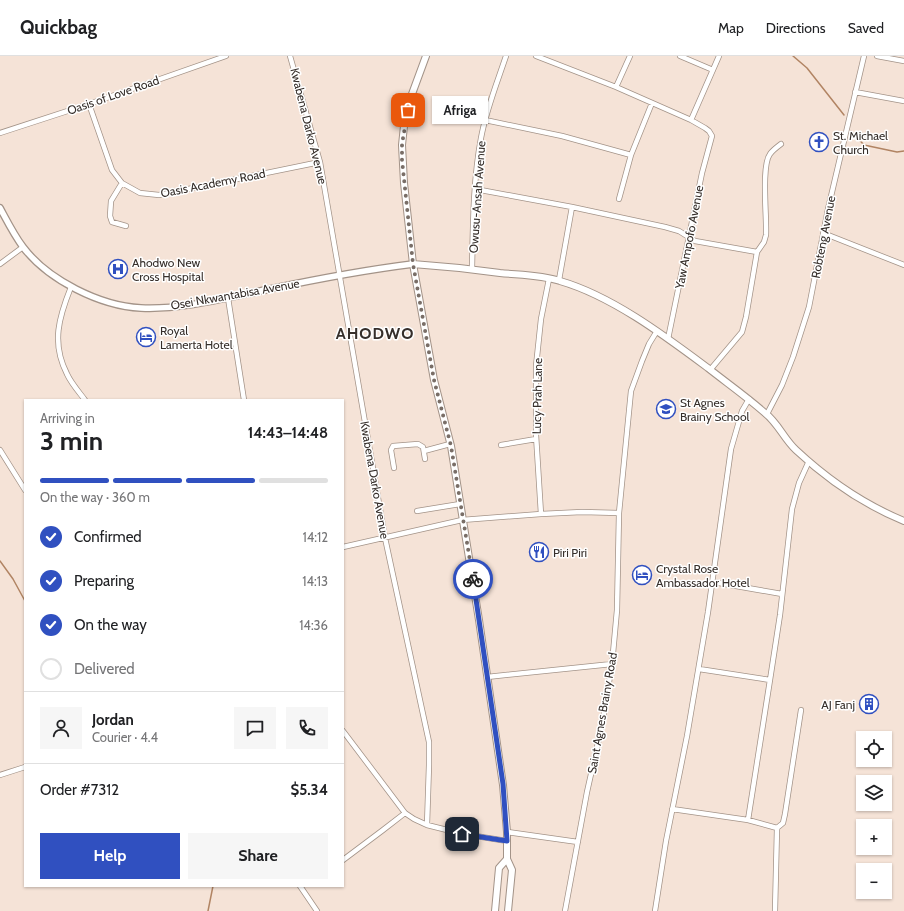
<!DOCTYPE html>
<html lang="en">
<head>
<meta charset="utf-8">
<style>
  body { margin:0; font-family:Cabin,sans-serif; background:#f6f6f6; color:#202124; height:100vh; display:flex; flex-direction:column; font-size:15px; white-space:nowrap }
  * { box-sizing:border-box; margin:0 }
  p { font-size:13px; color:#757577 }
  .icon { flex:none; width:22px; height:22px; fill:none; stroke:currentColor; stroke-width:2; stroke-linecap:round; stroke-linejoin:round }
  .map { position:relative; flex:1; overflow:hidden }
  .panel { position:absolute; left:24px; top:343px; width:320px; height:488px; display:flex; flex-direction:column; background:#fff; border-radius:0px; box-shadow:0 1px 3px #0004 }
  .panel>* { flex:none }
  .controls { position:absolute; left:856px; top:675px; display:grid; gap:8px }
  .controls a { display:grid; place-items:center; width:36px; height:36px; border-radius:0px; background:#fff; box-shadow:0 1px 3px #0004; font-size:20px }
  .pin { position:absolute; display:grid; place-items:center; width:34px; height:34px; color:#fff; margin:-17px; border-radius:8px; box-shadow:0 2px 6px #0006 }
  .courier { position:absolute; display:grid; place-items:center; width:40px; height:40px; margin:-20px; border:3px solid #3050c0; border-radius:50%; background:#fff; color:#222; box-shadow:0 1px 5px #0007 }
  .bubble { position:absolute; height:28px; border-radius:0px; background:#fff; box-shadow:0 1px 3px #0004; font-size:13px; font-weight:700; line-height:28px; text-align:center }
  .overview em { font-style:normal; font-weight:700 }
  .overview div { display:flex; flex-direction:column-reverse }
  .overview { display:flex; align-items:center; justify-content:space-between; height:68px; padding:0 16px }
  h1 { font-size:26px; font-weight:700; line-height:30px }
  .bar { display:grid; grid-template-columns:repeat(4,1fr); gap:6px 4px; align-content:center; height:48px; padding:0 16px }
  .bar i { height:5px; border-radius:3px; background:#e0e0e0 }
  .bar .on { background:#3050c0 }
  .bar p { grid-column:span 4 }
  .line { display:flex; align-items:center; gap:10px; padding:0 16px; border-top:1px solid #e0e0e0 }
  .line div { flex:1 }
  .round { display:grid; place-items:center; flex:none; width:42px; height:42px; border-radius:0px; background:#f6f6f6 }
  ol { padding:0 16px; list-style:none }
  li { display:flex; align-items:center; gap:12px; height:44px }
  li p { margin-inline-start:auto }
  li .icon { padding:4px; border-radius:50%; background:#3050c0; color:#fff; stroke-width:4 }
  li:last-child { color:#757577 }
  li i { width:22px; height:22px; border:2px solid #e0e0e0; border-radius:50% }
  .button { display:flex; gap:8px; margin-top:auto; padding:8px 16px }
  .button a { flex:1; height:46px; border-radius:0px; background:#3050c0; color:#fff; font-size:16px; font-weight:700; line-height:46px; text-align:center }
  .button a+a { background:#f6f6f6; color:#202124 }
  header { display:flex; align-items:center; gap:24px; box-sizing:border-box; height:56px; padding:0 20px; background:#fff; border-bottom:1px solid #e0e0e0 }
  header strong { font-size:19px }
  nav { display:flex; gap:22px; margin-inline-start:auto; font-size:14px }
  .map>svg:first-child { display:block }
</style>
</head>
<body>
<header>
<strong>Quickbag</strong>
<nav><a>Map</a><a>Directions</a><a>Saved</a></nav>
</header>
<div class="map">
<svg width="904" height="855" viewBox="0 0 904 855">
  <rect width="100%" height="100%" fill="#f5e3d7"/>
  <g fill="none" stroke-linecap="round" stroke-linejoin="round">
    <path stroke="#b18463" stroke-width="1.5" d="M 793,0 L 807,12 L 844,59
      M 851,75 L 864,89 L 897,96 L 904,95
      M 0,505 L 13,523 L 25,545
      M 208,855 L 213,830"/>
    <defs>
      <path id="minor" d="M 290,0 L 320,106 L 385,482 L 429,686 L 429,709 L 427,769 L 463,778 L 507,785
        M 536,0 L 616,31 L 691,64 L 705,72 L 709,75 L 712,80 L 702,117 L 668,283
        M 680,0 L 713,14
        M 877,0 L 904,5
        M 616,31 L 630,0
        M 855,36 L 904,45
        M 89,48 L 112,114 L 122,127 L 140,137 L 159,139 L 320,106
        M 485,64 L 562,80 L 631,99 L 652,47
        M 691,64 L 719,0
        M 0,77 L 89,48 L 226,0
        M 122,127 L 111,145 L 110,160 L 112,166 L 126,170
        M 475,133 L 572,151 L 665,171 L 679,175 L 695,185 L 757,196 L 746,261 L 742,276 L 710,314
        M 619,143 L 631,99
        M 823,177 L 904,209
        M 757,196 L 764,186 L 766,179 C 767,162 761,110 770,98 C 772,95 777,91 781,88
        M 0,208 L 23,191
        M 472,213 C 473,170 473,125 481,82 C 486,54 497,27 506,0
        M 559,224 L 572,151
        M 71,231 C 59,261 51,287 67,318 C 71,327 79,336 85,344
        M 228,242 L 244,344
        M 767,358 L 782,329 L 793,301 L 809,251 L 828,153 L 864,0
        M 501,389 L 536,383
        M 0,394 L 25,434
        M 424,395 L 450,388
        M 394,412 L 391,394 L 393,390 L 418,388 L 423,391 L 425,403
        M 417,455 L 460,448
        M 541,458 L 536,379 L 536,310 L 541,263 L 549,223
        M 343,491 L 462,464 L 541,458 L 582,456 L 619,457 L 631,335 L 642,305 L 649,288 L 657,275
        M 713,526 L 782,538
        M 699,613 L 770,624 L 748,764
        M 487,621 L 612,608
        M 770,624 L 780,559 L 792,453 L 799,427 L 809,405
        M 343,675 L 405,757 L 414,763 L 427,769
        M 0,719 L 25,711
        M 672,753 L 748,764 L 777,772
        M 507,776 L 578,786
        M 343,804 L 383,774 L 405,757
        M 300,830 L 317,855
        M 565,855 L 587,736 L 602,669 L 612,608 L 617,554 L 619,457
        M 655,855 L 666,785 L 687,680 L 708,556 L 731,393 L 742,355 L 749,343
        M 775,855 L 777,772 L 783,767 L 785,758 L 801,654"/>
      <path id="tertiary" d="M 0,152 C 7,165 14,179 23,191 C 48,224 100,250 141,252 C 183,254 229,241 270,233 C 317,223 365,214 413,208"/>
      <path id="secondary" d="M 426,0 L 412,38 L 404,70 L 402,89 L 404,127 L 413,208 L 434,324 L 451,390 L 479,564 L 503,729 L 507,776 L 507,803 L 499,812 L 495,855
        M 413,208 C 442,210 471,213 500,217 C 520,219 541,219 560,225 C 612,240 665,280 708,312 C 727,327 747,341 765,357 C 778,367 784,383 796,394 C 827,423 865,449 904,465
        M 507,803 L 512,814 L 508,855"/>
    </defs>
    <use href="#minor" stroke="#a39388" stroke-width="6"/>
    <use href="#tertiary" stroke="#a39388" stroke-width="8"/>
    <use href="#secondary" stroke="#a39388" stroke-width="8"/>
    <use href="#minor" stroke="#fff" stroke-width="4.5"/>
    <use href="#tertiary" stroke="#fff" stroke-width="5.5"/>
    <use href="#secondary" stroke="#fff" stroke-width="6"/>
  </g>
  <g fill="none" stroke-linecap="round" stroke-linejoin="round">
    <path stroke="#796e67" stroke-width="4" stroke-dasharray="0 7.2" d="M 408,54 L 402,88 L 402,104 L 413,208 L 434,324 L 451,390 L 473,523"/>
    <path stroke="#3050c0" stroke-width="5" d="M 462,778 L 507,785 L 503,728 L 473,523"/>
  </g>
  <defs>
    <symbol id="church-ring" viewBox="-11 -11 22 22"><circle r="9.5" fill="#fff" stroke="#3050c0" stroke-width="1.5"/><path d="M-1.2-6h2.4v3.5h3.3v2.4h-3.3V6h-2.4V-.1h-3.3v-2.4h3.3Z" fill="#3050c0"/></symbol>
    <symbol id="hospital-ring" viewBox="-11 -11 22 22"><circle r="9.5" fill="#fff" stroke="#3050c0" stroke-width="1.5"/><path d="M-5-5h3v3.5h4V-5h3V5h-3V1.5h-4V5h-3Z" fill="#3050c0"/></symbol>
    <symbol id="hotel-ring" viewBox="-11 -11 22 22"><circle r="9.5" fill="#fff" stroke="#3050c0" stroke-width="1.5"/><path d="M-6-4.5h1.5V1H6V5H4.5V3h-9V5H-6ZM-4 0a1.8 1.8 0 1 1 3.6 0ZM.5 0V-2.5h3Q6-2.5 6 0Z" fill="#3050c0"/></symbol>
    <symbol id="school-ring" viewBox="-11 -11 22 22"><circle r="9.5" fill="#fff" stroke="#3050c0" stroke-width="1.5"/><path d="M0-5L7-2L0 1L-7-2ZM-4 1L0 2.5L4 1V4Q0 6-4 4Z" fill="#3050c0"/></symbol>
    <symbol id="restaurant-ring" viewBox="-11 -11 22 22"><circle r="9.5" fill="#fff" stroke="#3050c0" stroke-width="1.5"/><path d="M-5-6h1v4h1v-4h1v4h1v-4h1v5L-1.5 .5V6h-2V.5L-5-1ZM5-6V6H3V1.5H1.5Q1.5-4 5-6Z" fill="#3050c0"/></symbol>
    <symbol id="building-ring" viewBox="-11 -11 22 22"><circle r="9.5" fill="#fff" stroke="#3050c0" stroke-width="1.5"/><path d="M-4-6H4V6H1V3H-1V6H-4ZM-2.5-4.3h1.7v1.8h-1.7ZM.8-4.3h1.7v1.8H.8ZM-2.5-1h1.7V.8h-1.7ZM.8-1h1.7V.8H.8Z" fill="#3050c0"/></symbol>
  </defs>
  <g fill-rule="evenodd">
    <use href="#church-ring" x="808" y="75" width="22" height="22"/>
    <use href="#hospital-ring" x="107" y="202" width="22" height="22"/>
    <use href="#hotel-ring" x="135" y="270" width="22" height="22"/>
    <use href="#school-ring" x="655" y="342" width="22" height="22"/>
    <use href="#restaurant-ring" x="528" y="485" width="22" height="22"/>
    <use href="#hotel-ring" x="631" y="508" width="22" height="22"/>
    <use href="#building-ring" x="858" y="637" width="22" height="22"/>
  </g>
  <g text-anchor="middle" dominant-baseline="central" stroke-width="3" stroke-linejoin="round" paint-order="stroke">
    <g font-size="12" fill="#362f2b" stroke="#fff">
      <text transform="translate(113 39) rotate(-19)">Oasis of Love Road</text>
      <text transform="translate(309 70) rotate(76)">Kwabena Darko Avenue</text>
      <text transform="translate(213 127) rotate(-11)">Oasis Academy Road</text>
      <text transform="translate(477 141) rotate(-86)">Owusu-Ansah Avenue</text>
      <text transform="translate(689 181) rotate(-79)">Yaw Ampofo Avenue</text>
      <text transform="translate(823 181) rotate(-79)">Robteng Avenue</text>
      <text transform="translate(235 238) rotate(-10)">Osei Nkwantabisa Avenue</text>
      <text transform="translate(537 340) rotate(-89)">Lucy Prah Lane</text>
      <text transform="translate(375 424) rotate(80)">Kwabena Darko Avenue</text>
      <text transform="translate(602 657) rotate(-80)">Saint Agnes Brainy Road</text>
    </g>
    <g font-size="12" fill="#362f2b" stroke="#fff" text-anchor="start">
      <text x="833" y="79">St. Michael<tspan x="833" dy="14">Church</tspan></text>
      <text x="132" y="206">Ahodwo New<tspan x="132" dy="14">Cross Hospital</tspan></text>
      <text x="160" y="274">Royal<tspan x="160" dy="14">Lamerta Hotel</tspan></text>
      <text x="680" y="346">St Agnes<tspan x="680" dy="14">Brainy School</tspan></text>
      <text x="553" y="496">Piri Piri</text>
      <text x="656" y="512">Crystal Rose<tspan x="656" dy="14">Ambassador Hotel</tspan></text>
      <text x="855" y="648" text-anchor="end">AJ Fanj</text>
    </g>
    <g font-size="16" font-weight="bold" letter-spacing="1" fill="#362f2b" stroke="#fff">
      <text x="375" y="277">AHODWO</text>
    </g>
  </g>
</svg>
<div class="controls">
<a><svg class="icon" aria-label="locate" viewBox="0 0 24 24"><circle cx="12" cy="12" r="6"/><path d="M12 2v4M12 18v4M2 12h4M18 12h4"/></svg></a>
<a><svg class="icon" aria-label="layers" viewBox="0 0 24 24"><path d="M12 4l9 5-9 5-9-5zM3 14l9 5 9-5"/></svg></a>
<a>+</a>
<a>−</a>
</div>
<div class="pin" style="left:408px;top:54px;background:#ea580c"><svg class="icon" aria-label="bag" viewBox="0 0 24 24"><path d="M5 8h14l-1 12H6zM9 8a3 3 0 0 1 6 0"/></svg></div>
<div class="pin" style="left:462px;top:778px;background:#1f2937"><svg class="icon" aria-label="home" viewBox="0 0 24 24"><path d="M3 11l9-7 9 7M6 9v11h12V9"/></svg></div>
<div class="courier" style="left:473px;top:523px"><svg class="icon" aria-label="bike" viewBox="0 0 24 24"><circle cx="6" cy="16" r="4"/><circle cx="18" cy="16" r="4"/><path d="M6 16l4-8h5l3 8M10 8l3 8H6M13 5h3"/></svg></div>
<div class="bubble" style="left:432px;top:40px;width:56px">Afriga</div>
<section class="panel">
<div class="overview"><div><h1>3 min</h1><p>Arriving in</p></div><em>14:43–14:48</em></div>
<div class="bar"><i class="on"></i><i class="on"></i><i class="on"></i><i></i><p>On the way · 360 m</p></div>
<ol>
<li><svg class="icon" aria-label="check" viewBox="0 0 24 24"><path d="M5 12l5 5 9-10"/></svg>Confirmed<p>14:12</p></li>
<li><svg class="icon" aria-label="check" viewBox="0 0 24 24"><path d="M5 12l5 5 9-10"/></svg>Preparing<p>14:13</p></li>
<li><svg class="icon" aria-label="check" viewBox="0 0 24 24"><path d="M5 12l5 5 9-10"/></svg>On the way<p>14:36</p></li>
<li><i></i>Delivered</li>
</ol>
<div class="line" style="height:72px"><a class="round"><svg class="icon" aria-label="person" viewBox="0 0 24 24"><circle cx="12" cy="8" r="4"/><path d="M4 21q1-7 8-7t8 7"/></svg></a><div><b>Jordan</b><p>Courier · 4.4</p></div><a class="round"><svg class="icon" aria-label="chat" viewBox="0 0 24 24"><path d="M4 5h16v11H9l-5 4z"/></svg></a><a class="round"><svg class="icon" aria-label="phone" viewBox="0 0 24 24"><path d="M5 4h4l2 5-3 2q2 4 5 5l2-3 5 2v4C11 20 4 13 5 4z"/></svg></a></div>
<div class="line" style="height:52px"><div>Order #7312</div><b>$5.34</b></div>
<div class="button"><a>Help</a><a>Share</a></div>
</section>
</div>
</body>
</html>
